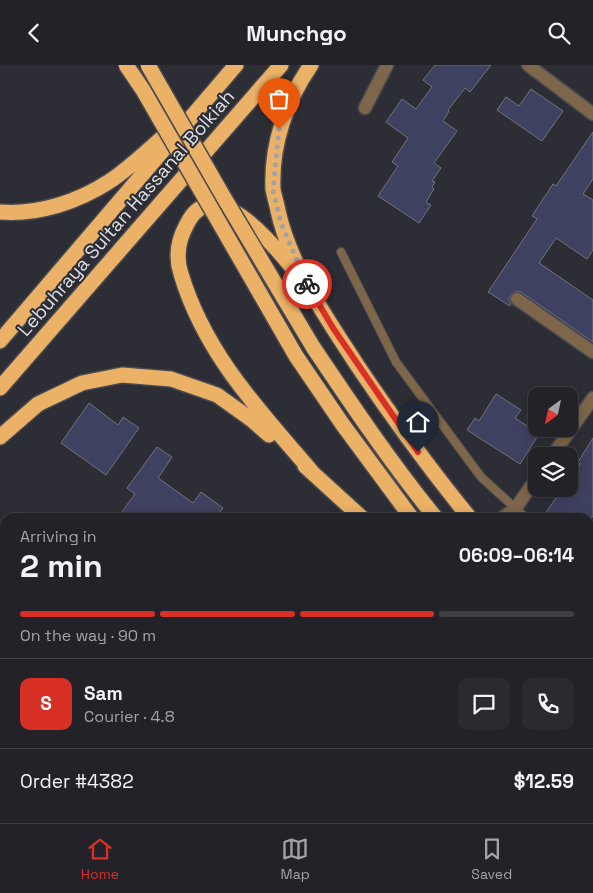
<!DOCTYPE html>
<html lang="en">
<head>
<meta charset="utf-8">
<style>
  body { margin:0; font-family:"Space Grotesk",sans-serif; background:#2a2a30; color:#f1f3f6; height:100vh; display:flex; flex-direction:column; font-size:19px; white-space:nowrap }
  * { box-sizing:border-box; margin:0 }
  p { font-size:16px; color:#a2a4a8 }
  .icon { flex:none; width:28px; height:28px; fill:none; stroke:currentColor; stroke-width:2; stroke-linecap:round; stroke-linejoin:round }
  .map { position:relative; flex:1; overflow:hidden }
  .details { position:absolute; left:0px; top:448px; width:594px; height:311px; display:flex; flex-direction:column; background:#222228; border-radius:15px 15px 0 0; box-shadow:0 2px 12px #0003,0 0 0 1px #3f3f45 }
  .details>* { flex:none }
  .needle { width:32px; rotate:213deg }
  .tools { position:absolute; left:528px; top:322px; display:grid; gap:10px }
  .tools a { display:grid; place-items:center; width:50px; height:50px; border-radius:10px; background:#222228; box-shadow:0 2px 12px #0003,0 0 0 1px #3f3f45; font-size:25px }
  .pin { position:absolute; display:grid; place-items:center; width:42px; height:42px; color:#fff; margin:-51px -21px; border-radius:50% 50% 50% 0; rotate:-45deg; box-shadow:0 0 5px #0007 }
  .pin .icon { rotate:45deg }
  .courier { position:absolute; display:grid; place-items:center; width:50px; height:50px; margin:-25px; border:4px solid #d93025; border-radius:50%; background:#fff; color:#222; box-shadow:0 1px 6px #0007 }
  .overview em { font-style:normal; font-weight:700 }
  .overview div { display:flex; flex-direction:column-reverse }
  .overview { display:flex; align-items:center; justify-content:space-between; height:85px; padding:0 20px }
  h1 { font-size:32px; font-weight:700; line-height:38px }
  .bar { display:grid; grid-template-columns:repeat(4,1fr); gap:8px 5px; align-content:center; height:60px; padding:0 20px }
  .bar i { height:6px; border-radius:4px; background:#3f3f45 }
  .bar .current { background:#d93025 }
  .bar p { grid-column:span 4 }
  .line { display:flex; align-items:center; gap:12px; padding:0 20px; border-top:1px solid #3f3f45 }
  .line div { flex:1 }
  .round { display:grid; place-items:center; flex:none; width:52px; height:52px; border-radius:10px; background:#2a2a30 }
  header { display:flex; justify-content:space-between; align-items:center; height:65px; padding:0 20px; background:#222228; font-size:22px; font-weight:700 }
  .tabs { display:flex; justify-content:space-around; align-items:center; height:70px; border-top:1px solid #3f3f45; background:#222228; font-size:14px; color:#a2a4a8 }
  .tabs a { display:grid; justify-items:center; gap:2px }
  .tabs .current { color:#d93025 }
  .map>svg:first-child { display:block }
</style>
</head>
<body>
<header><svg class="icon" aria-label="back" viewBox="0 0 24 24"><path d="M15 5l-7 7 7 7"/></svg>Munchgo<svg class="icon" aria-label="search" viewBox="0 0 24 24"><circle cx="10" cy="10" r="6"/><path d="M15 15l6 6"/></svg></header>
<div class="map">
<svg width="593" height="758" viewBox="0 0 593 758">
  <rect width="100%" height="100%" fill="#2d2d35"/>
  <path fill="#3f4160" stroke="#72737c" d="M 435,0 L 491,0 L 470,27 L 465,23 L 448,45 L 449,46 L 443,56 L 457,66 L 434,98 L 441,103 L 432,116 L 435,117 L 432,122 L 434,124 L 426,137 L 431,140 L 419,158 L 378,131 L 398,101 L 392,97 L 408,73 L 386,57 L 402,34 L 416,44 L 432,22 L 423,15 Z
    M 531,24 L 563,46 L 542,76 L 497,45 L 506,32 L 519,41 Z
    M 593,67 L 593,114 L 583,129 L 593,135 L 593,185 L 587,194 L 556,173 L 539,198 L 593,235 L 593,277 L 521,227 L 517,226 L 511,229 L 509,234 L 511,239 L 510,241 L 488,227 L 537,154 L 532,151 L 553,119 L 556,121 Z
    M 496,329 L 521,345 L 515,353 L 539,369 L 520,399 L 467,365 L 475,353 L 479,356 Z
    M 89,338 L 118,360 L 123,352 L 139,363 L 106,410 L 61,378 Z
    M 593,373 L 593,452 L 543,452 L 562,424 L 569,424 L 569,415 L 580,399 L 578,397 Z
    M 157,382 L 172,392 L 158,413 L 193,438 L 201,427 L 223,443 L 216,452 L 118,452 L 135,429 L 127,423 Z"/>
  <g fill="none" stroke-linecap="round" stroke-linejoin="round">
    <defs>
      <path id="lane" d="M 341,187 L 396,297 L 481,412 L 525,452
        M 589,510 L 590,511"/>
      <path id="street" d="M 528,0 L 593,49
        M 365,43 L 387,0
        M 517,234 L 593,287
        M 552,391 L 593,333
        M 503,452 L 515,444 L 536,414
        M 0,711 L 5,715
        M 57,754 L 62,758
        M 495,754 L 499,758
        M 84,758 L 87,754"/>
      <path id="highway" d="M 311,0 C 286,36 271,80 273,124 C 274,131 277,139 278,146 C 291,203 326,252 357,300 C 392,352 429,403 469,452
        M 0,147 C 38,150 78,137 110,116 C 131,102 150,83 169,67
        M 296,207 C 276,183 214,104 187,159 C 178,175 175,191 181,209 C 205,289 259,345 312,407
        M 0,276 L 236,0
        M 313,282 C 352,340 391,398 435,452
        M 296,291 L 343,360 L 411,452
        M 0,323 L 281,0
        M 0,372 L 38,339 L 82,318 L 122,310 L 171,314 L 217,330 L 252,355 L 269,370
        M 305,401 L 361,452
        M 589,593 L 593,597
        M 589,620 L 593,624
        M 589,659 L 593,664"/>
    </defs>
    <use href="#lane" stroke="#494951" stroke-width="10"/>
    <use href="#street" stroke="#494951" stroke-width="15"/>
    <use href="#highway" stroke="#494951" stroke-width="18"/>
    <use href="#lane" stroke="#7d6649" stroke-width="8"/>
    <use href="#street" stroke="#7d6649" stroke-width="12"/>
    <use href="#highway" stroke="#eab167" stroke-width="15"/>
    <defs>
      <path id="highway-bridge" d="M 126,0 L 143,25 L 296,291
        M 148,0 L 223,131 L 313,282"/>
    </defs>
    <use href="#highway-bridge" stroke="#494951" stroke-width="18" stroke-linecap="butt"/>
    <use href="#highway-bridge" stroke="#eab167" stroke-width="15"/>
  </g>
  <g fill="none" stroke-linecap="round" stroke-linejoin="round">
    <path stroke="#a0a1a7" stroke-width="5" stroke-dasharray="0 9" d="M 279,64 L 273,125 L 281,158 L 307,219"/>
    <path stroke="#d93025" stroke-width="6" d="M 307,219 L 333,263 L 418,387"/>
  </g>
  <g text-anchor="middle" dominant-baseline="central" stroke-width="4" stroke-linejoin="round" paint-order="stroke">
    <g font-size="19" fill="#dedfe4" stroke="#2d2d35">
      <text transform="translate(126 148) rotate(-49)">Lebuhraya Sultan Hassanal Bolkiah</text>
    </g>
  </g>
</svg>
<div class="tools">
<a><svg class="needle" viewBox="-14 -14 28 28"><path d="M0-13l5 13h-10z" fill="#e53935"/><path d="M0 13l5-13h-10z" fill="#a2a4a8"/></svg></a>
<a><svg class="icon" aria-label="layers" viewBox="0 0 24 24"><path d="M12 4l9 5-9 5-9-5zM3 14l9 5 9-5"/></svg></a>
</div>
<div class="pin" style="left:279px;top:64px;background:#ea580c"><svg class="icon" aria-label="bag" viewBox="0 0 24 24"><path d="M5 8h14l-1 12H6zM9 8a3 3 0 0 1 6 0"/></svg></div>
<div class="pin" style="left:418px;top:387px;background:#1f2937"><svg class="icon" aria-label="home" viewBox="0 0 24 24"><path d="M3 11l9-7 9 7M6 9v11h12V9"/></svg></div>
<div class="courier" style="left:307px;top:219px"><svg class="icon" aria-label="bike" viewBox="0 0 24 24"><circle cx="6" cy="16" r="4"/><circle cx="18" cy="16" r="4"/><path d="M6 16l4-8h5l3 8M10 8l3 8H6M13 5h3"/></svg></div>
<section class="details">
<div class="overview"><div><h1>2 min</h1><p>Arriving in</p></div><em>06:09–06:14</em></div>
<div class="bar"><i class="current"></i><i class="current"></i><i class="current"></i><i></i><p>On the way · 90 m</p></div>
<div class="line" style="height:90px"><b class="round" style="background:#d93025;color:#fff">S</b><div><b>Sam</b><p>Courier · 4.8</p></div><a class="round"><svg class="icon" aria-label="chat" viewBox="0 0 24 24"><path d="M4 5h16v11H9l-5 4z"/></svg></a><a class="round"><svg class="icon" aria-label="phone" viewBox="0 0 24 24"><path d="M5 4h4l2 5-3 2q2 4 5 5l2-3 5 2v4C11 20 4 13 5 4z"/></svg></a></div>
<div class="line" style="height:65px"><div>Order #4382</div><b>$12.59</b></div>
</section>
</div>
<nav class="tabs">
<a class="current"><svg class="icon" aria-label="home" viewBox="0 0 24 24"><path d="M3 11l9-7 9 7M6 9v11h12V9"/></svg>Home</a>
<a><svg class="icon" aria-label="map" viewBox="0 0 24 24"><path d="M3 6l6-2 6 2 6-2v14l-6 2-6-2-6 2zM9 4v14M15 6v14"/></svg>Map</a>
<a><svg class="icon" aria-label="saved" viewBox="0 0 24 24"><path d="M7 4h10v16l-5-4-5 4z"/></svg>Saved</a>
</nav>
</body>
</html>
